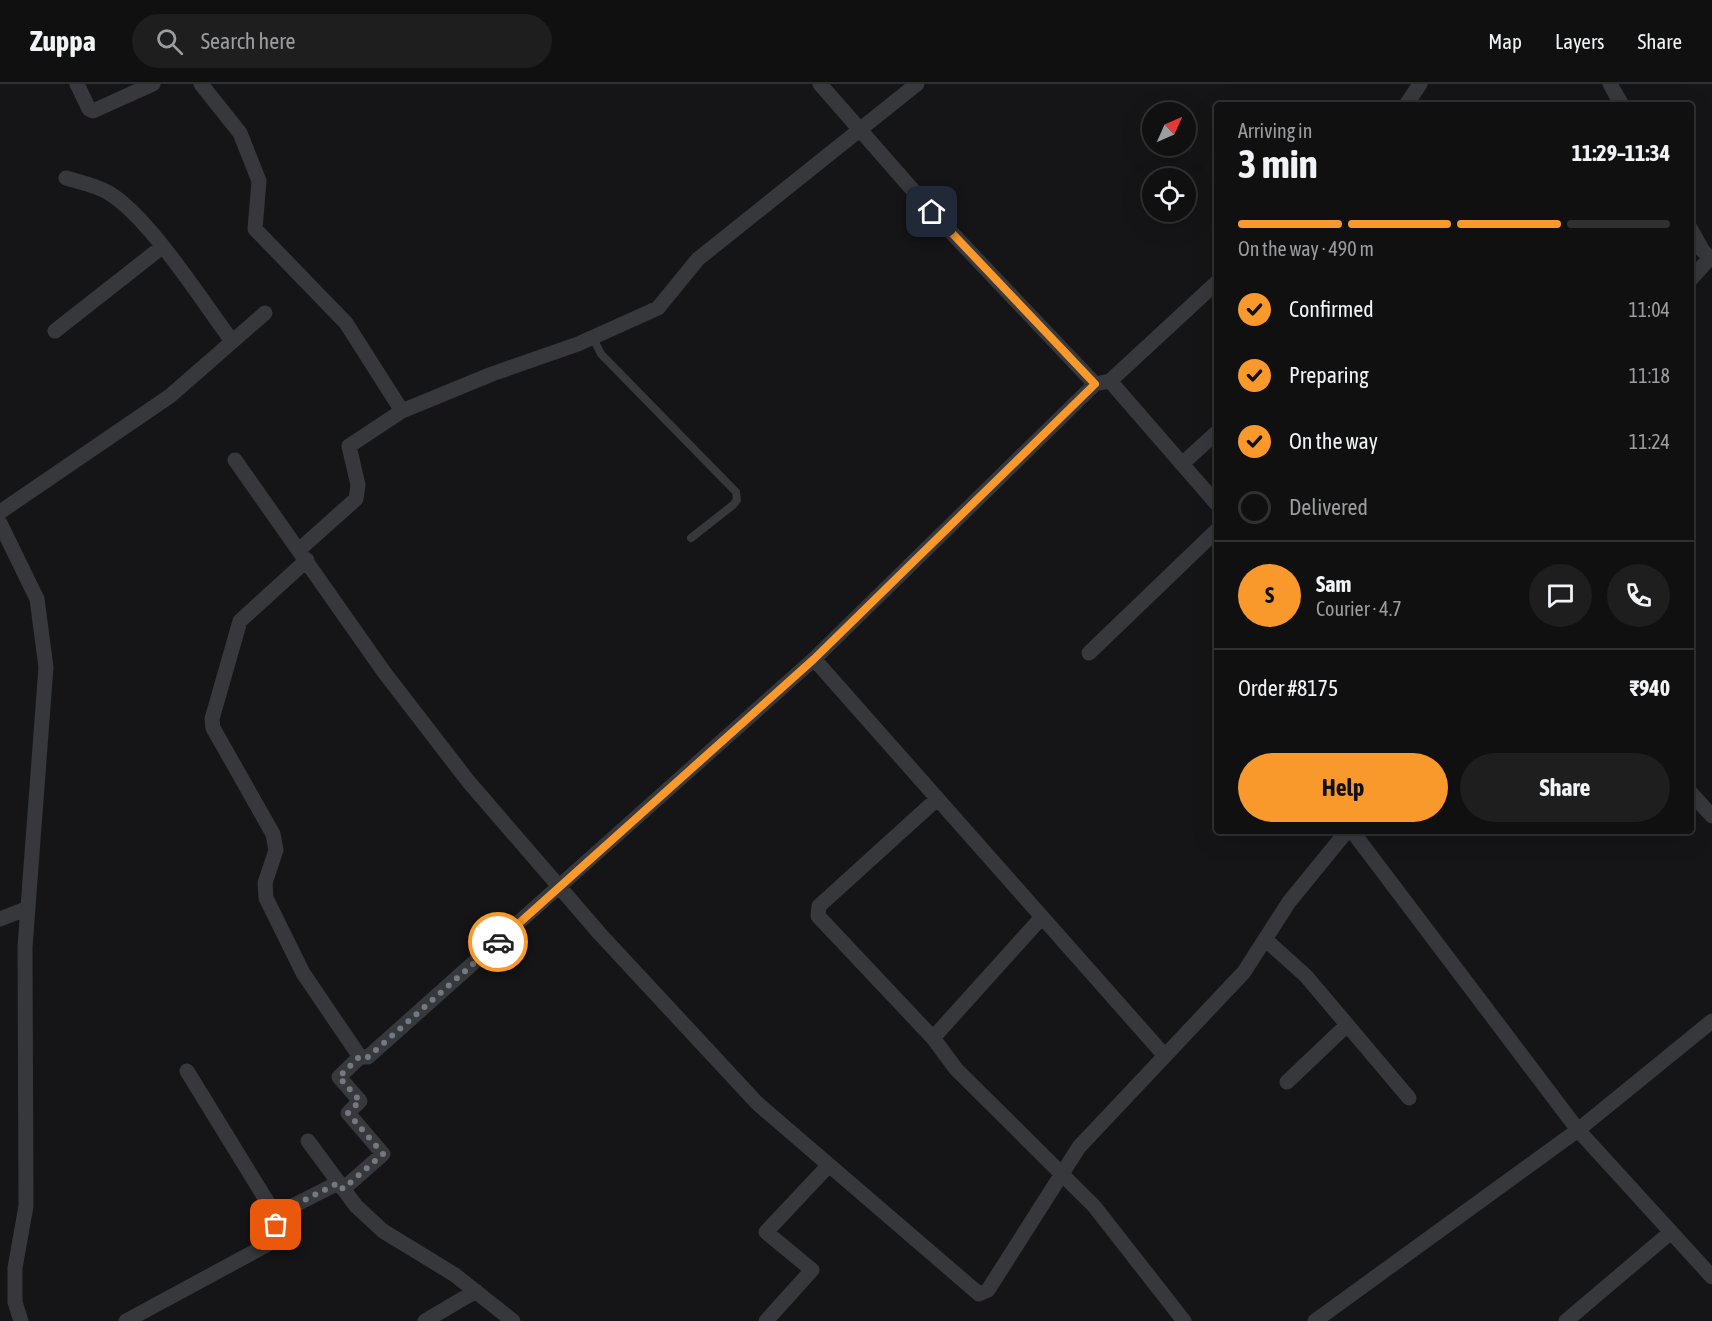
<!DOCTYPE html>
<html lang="en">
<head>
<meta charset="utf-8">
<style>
  body { margin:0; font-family:"Asap Condensed",sans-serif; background:#1e1e1f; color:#f1f3f6; height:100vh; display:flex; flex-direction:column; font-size:22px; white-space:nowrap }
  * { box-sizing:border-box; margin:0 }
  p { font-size:20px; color:#9c9d9f }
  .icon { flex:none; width:33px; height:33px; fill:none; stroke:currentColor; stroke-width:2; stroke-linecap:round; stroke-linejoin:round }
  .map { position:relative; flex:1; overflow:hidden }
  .side { position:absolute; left:1214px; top:18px; width:480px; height:732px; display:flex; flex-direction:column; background:#101011; border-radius:6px; box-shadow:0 6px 24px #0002,0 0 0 2px #303031 }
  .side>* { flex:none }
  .needle { width:39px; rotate:45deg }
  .controls { position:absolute; left:1142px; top:18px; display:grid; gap:12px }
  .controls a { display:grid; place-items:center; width:54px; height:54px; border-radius:50%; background:#101011; box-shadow:0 6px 24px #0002,0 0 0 2px #303031; font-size:30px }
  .pin { position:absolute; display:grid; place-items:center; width:51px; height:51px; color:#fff; margin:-26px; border-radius:12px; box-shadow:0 3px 9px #0006 }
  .courier { position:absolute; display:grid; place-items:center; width:60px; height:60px; margin:-30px; border:4px solid #f9992c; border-radius:50%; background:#fff; color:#222; box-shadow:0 2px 8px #0007 }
  .head em { font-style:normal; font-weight:700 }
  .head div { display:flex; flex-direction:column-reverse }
  .head { display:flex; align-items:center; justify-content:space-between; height:102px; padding:0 24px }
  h1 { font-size:39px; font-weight:700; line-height:45px }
  .bar { display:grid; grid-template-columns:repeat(4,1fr); gap:9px 6px; align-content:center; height:72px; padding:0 24px }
  .bar i { height:8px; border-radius:4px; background:#303031 }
  .bar .current { background:#f9992c }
  .bar p { grid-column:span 4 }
  .line { display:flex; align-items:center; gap:15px; padding:0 24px; border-top:2px solid #303031 }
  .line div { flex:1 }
  .round { display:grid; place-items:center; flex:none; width:63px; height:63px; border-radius:32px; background:#1e1e1f }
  ol { padding:0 24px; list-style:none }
  li { display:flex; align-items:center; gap:18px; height:66px }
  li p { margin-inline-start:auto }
  li .icon { padding:6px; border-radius:50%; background:#f9992c; color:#111; stroke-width:4 }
  li:last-child { color:#9c9d9f }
  li i { width:33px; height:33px; border:3px solid #303031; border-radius:50% }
  .cta { display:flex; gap:12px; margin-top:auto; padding:12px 24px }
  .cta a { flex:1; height:69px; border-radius:36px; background:#f9992c; color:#111; font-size:24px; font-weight:700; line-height:69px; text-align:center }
  .cta a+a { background:#1e1e1f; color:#f1f3f6 }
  header { display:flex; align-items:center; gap:36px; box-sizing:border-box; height:84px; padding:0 30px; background:#101011; border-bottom:2px solid #303031 }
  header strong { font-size:28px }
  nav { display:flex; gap:33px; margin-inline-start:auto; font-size:21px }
  .search { width:420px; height:54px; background:#1e1e1f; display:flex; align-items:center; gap:15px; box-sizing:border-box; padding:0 21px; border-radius:33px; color:#9c9d9f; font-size:22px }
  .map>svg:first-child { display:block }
</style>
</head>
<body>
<header>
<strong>Zuppa</strong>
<div class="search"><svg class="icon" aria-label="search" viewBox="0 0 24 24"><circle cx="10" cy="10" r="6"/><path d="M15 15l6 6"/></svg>Search here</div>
<nav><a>Map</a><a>Layers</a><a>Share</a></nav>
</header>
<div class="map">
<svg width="1712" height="1237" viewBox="0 0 1712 1237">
  <rect width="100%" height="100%" fill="#151517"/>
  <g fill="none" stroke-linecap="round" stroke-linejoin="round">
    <path stroke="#36383c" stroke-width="8" d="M 593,254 L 601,270 L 736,408 L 737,416 L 733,421 L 691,454"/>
    <path stroke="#36383c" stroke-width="15" d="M 77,0 L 89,25 L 93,27 L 153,0
      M 201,0 L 240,49 L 259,97 L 255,145 L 346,239 L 402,327 L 492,290 L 578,260 L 658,224 L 698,175 L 917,0
      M 820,0 L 932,128 L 1095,300 L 1110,297 L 1216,419
      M 1610,0 L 1622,21
      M 1406,21 L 1420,0
      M 66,94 C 79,98 96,101 109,109 C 150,134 202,217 232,257
      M 1690,144 L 1703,167 L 1712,176
      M 1690,196 L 1710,174
      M 55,247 L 162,163
      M 1110,297 L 1216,199
      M 235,376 L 384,588 L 468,697 L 600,850 L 757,1019 L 979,1210 L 988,1206 L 1079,1063 L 1244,888 L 1289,818 L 1347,747
      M 1182,380 L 1216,349
      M 0,428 L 170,312 L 265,229
      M 0,439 L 37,515 L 46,583 L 25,863 L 26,1122 L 15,1184 L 15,1218 L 21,1237
      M 300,465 L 356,415 L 358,401 L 349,362 L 402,327
      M 307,476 L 240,537 L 212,635 L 213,644 L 273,750 L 276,766 L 265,799 L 266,814 L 303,889 L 360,973 L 368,973 L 814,575 L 1095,300
      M 1089,569 L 1216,447
      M 814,575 L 1165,972
      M 1690,708 L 1712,732
      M 937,715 L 819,822 L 818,832 L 933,954 L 956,985 L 1094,1122 L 1184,1237
      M 1352,747 L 1578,1046 L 1712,1193
      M 0,835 L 28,824
      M 1266,856 L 1306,892 L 1409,1014
      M 933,954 L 1042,833
      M 187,987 L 276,1132
      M 1287,998 L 1347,941
      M 308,1057 L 356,1122 L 383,1147 L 455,1191 L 513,1237
      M 343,1105 L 383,1070 L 348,1029 L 360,1017 L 339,993 L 360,973
      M 126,1237 L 274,1157 L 278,1150 L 276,1132 L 279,1129 L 338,1099
      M 425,1237 L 476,1207
      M 766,1237 L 812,1186 L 766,1148 L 829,1081
      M 1315,1237 L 1578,1046 L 1712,937
      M 1566,1237 L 1671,1148"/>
  </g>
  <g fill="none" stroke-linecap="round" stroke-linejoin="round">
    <path stroke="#747880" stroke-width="6" stroke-dasharray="0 10.8" d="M 276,1141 L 276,1132 L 279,1129 L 338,1099 L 343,1105 L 383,1070 L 348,1029 L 360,1017 L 339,993 L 360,972 L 368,973 L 498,858"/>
    <path stroke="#f9992c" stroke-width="8" d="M 498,858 L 814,575 L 1095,300 L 932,128"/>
  </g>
</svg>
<div class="controls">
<a><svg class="needle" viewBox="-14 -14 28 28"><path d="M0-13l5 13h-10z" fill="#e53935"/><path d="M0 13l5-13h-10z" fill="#9c9d9f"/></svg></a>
<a><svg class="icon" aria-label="locate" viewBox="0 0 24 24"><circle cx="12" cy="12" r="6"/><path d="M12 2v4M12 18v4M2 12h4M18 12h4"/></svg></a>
</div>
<div class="pin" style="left:276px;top:1141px;background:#ea580c"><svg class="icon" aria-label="bag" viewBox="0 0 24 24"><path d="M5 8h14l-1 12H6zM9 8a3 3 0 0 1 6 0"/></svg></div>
<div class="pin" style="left:932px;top:128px;background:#1f2937"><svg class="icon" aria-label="home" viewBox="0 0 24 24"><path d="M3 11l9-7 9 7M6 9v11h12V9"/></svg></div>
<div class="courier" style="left:498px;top:858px"><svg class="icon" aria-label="car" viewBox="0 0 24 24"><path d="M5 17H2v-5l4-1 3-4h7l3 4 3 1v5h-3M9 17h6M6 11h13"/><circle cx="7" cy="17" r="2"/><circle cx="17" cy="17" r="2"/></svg></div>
<section class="side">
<div class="head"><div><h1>3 min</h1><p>Arriving in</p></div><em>11:29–11:34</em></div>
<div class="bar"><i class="current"></i><i class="current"></i><i class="current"></i><i></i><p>On the way · 490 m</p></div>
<ol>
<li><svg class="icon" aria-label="check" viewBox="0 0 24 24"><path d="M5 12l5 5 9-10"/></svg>Confirmed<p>11:04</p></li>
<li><svg class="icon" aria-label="check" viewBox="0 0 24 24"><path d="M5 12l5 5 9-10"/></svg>Preparing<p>11:18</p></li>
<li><svg class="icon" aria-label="check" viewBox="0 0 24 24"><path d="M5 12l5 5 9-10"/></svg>On the way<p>11:24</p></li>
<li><i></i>Delivered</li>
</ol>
<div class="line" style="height:108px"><b class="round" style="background:#f9992c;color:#111">S</b><div><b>Sam</b><p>Courier · 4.7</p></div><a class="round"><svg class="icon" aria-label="chat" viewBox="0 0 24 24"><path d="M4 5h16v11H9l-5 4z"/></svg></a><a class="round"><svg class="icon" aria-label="phone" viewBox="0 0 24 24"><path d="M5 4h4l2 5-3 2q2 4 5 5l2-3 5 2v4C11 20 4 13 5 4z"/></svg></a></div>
<div class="line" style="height:78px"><div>Order #8175</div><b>₹940</b></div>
<div class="cta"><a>Help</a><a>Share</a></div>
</section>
</div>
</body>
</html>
